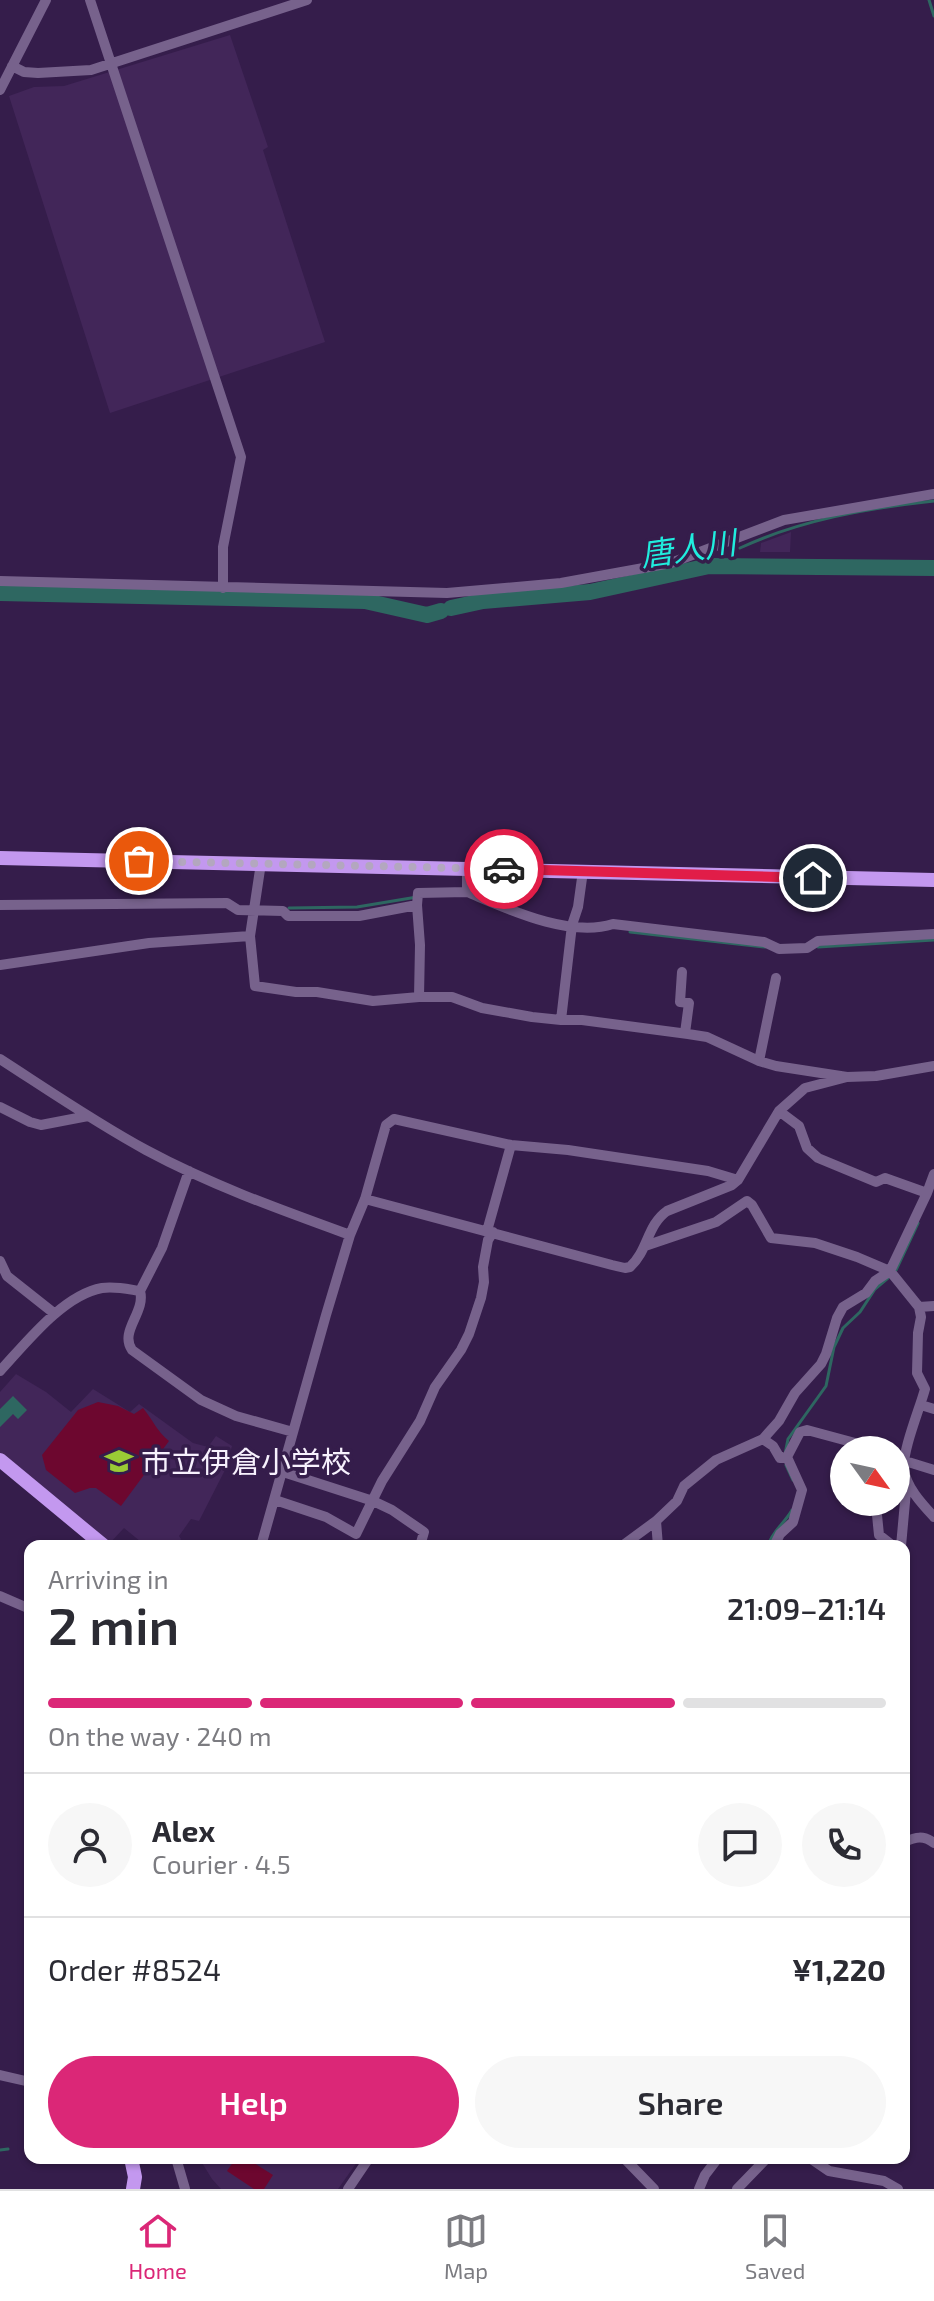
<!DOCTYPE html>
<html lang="en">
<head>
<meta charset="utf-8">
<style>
  body { margin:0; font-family:"Exo 2","Noto Sans JP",sans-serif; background:#f7f7f7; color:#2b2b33; height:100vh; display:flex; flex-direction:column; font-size:30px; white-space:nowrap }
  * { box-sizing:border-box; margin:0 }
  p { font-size:26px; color:#7c7c81 }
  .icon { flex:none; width:44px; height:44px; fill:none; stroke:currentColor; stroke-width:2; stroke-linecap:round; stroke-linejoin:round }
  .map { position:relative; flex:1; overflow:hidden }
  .panel { position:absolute; left:24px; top:1540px; width:886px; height:624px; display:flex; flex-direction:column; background:#fff; border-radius:16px; box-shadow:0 2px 6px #0004 }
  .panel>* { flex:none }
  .needle { width:52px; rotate:123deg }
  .tools { position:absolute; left:830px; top:1436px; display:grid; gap:16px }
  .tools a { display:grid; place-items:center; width:80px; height:80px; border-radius:50%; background:#fff; box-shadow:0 2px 6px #0004; font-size:40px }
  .pin { position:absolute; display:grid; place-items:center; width:68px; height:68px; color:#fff; margin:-34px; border:4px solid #fff; border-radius:50%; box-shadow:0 2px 8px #0007 }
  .courier { position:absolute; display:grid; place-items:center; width:80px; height:80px; margin:-40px; border:6px solid #e11d48; border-radius:50%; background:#fff; color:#222; box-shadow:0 2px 10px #0007 }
  .summary em { font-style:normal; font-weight:600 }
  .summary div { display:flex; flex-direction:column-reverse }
  .summary { display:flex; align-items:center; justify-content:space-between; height:136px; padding:0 24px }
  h1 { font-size:52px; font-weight:600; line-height:60px }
  .bar { display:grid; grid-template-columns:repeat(4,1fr); gap:12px 8px; align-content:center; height:96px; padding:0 24px }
  .bar i { height:10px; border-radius:6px; background:#e1e1e2 }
  .bar .active { background:#db2777 }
  .bar p { grid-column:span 4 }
  .line { display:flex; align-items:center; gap:20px; padding:0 24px; border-top:2px solid #e1e1e2 }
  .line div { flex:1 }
  .round { display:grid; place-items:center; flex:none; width:84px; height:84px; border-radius:42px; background:#f7f7f7 }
  .action { display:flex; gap:16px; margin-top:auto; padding:16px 24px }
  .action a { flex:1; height:92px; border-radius:48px; background:#db2777; color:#fff; font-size:32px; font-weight:600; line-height:92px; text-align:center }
  .action a+a { background:#f7f7f7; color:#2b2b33 }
  .menu { display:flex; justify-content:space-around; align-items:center; height:112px; border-top:2px solid #e1e1e2; background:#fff; font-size:22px; color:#7c7c81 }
  .menu a { display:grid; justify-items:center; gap:4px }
  .menu .active { color:#db2777 }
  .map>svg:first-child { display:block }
</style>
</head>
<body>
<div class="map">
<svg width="934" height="2189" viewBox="0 0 934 2189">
  <rect width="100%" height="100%" fill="#351d4b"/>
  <path fill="#422659" d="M 230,35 L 268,147 L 263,150 L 325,342 L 110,413 L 9,96 L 34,87 L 64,86 Z
    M 791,532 L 790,552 L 760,552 L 761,543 Z
    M 16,1374 L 46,1392 L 71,1412 L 93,1389 L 130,1412 L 139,1404 L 193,1443 L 208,1447 L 216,1436 L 232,1446 L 225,1470 L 199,1521 L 191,1519 L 179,1536 L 181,1539 L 176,1546 L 146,1546 L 124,1528 L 109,1544 L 0,1453 L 0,1392 Z
    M 199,2158 L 360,2158 L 338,2189 L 221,2189 L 212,2179 Z"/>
  <path fill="#6d072f" d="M 98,1402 L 118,1406 L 134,1414 L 143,1408 C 153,1420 156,1430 169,1441 L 121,1506 L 96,1488 L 90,1488 L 75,1493 L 46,1470 L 42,1455 L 78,1410 Z
    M 236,2158 L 246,2158 L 273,2175 L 264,2189 L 254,2189 L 227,2171 Z"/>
  <path fill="#2e6761" d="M 13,1396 L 27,1410 L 18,1419 L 13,1414 L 0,1427 L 0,1409 Z"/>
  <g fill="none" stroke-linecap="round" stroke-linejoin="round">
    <path stroke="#2e6761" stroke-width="3" d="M 929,0 L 934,16
      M 740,548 C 800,520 868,508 934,501
      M 734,564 L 735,561
      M 289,908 L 357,907 L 417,897
      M 630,932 L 765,947
      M 818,947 L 934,940
      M 896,1270 L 918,1223
      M 785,1454 L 788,1439 L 826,1386 L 834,1347 L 843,1328 L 860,1312 L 875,1289 L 888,1278
      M 786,1465 L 793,1480
      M 768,1546 C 772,1531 785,1523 792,1510
      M 0,2150 L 8,2149"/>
    <path stroke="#2e6761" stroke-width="16" d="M 0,593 L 365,601 L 427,615 L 441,611
      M 451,608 L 483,601 L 590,592 L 709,566 L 934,568"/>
    <path stroke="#77628c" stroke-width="10" d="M 90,0 L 241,457 L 223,547 L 223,588
      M 12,66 L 24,72 L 38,73 L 91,70 L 307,0
      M 0,90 L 46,0
      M 0,581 L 447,593 L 561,583 L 671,563 L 784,520 L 934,494
      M 261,863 L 250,936 L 255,986 L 296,992 L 317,992 L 373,1001 L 419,997 L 452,997 L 482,1008 L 532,1017 L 561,1020 L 582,1020 L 688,1034 L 707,1037 L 759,1061 L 776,1066 L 847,1077
      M 467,868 L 467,892
      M 0,905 L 227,903 L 238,910 L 283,911 L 288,916 L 359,916 L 417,905 L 418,893 L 467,892 C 508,909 569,938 613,924 L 764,942 L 779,949 L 807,948 L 818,941 L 934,934
      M 417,905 L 420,945 L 419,997
      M 0,965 L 149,943 L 250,936
      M 682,972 L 680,1002 L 689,1003 L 685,1033
      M 561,1020 L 572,925 L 578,907 L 583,871
      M 0,1059 C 48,1090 96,1123 146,1150 C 211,1185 281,1210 350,1235
      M 759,1061 L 776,978
      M 0,1107 L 30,1122 L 41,1125 L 88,1116
      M 779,1111 L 799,1126 L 807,1148 L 818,1158 L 876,1182 L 885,1178 L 927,1193
      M 189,1171 L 162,1248 L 140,1291 C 146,1312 119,1331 132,1350 L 201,1400 L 236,1416 L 293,1432
      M 365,1199 L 612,1265 L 625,1268 L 630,1267 C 648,1251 647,1225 667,1211 L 732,1185 L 738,1180 L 779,1111 L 805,1088 L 847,1077 L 876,1076 L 934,1066
      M 487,1231 L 511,1145
      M 645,1246 L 716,1222 L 747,1201 L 752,1205 L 771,1238 L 815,1243 L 857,1257 L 890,1271 L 919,1307 L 921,1317 L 918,1333 L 917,1373 L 925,1389 C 920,1408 902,1451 904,1469 C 906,1487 922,1504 934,1517
      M 0,1261 L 7,1276 L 55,1314
      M 919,1307 L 934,1306
      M 0,1371 C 26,1343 63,1295 102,1288 C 115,1286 127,1289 140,1291
      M 921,1405 L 934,1409
      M 763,1439 L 773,1446 L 780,1458 L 787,1457
      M 787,1457 L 800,1432 L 807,1430 L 881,1450
      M 905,1461 L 934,1470
      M 283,1472 L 373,1501 L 392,1510 L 424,1532 L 420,1546
      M 275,1500 L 326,1517 L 356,1534 L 382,1481 L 420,1421 L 435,1387 L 461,1350 L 469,1334 L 481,1298 L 484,1282 L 483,1267 L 488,1240 L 493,1232
      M 879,1502 L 877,1515 L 879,1535 L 893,1546
      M 656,1521 L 658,1546
      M 261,1546 L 326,1315 L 350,1235 L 365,1199 L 386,1125 L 394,1119 L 511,1145 L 568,1150 L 708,1171 L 738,1180
      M 622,1546 L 656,1521 L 677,1501 L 684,1486 L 716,1460 L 763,1439 L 779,1421 L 795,1393 L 821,1364 L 826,1354 L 837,1318 L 843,1307 L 866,1293 L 875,1281 L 890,1271 L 927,1193 L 934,1174
      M 774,1546 L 780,1534 L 793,1522 L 802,1490 L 787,1457
      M 901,1546 L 907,1480
      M 0,1596 L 30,1609
      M 904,1842 C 916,1837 923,1835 934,1843
      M 0,2075 L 30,2082
      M 176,2158 L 185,2189
      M 624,2158 L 654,2189
      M 810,2158 L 829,2171 L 884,2181 L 898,2189
      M 348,2189 L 369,2158
      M 699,2189 L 705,2175 L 718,2158
      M 737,2189 L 767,2158"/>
    <path stroke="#c398ef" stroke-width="14" d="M 0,858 L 934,880
      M 0,1460 L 104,1546
      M 131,2158 L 135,2177 L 133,2189"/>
  </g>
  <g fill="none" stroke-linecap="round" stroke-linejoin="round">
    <path stroke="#b3a7bf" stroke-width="8" stroke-dasharray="0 14.4" d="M 139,861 L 504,869"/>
    <path stroke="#e11d48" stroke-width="10" d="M 504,869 L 813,878"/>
  </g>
  <defs>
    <symbol id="school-bare" viewBox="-9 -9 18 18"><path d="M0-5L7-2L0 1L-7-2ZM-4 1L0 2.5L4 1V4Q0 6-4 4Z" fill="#9acb35" stroke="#351d4b" stroke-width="2.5" paint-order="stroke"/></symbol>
  </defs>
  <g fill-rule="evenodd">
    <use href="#school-bare" x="99" y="1441" width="40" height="40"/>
  </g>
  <g text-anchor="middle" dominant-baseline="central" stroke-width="7" stroke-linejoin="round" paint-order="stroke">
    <g font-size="30" fill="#f7f1fd" stroke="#351d4b" text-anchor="start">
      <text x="141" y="1461">市立伊倉小学校</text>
    </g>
    <g font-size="32" font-style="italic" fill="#20edde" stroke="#351d4b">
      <text transform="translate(688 547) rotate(-8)">唐人川</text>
    </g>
  </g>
</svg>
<div class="tools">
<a><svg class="needle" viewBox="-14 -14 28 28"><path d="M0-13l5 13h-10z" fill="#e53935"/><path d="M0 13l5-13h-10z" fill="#7c7c81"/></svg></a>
</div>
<div class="pin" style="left:139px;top:861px;background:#ea580c"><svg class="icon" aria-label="bag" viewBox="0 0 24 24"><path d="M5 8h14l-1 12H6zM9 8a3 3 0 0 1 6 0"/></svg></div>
<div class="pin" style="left:813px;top:878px;background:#1f2937"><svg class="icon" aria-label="home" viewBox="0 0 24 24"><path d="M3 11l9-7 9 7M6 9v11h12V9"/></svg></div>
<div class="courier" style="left:504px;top:869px"><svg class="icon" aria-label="car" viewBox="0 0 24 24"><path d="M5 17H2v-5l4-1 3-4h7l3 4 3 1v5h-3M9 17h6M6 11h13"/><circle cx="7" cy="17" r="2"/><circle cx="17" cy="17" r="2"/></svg></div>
<section class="panel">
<div class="summary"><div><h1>2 min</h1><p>Arriving in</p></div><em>21:09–21:14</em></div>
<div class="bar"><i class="active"></i><i class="active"></i><i class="active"></i><i></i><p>On the way · 240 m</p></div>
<div class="line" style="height:144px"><a class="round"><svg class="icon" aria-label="person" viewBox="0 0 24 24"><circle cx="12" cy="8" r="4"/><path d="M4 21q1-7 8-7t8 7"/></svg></a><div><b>Alex</b><p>Courier · 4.5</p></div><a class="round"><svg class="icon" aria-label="chat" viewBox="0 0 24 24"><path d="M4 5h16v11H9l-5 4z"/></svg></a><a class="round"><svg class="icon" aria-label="phone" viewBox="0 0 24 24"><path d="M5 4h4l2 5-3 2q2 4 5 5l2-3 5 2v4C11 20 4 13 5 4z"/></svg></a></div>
<div class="line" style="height:104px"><div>Order #8524</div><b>¥1,220</b></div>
<div class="action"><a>Help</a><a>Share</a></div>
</section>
</div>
<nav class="menu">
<a class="active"><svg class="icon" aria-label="home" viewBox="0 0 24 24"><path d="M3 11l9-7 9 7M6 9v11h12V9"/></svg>Home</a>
<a><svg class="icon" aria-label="map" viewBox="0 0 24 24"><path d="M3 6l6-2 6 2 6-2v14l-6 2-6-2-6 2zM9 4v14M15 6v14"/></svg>Map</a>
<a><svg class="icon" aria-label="saved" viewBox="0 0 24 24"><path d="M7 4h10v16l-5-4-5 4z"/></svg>Saved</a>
</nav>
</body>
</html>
